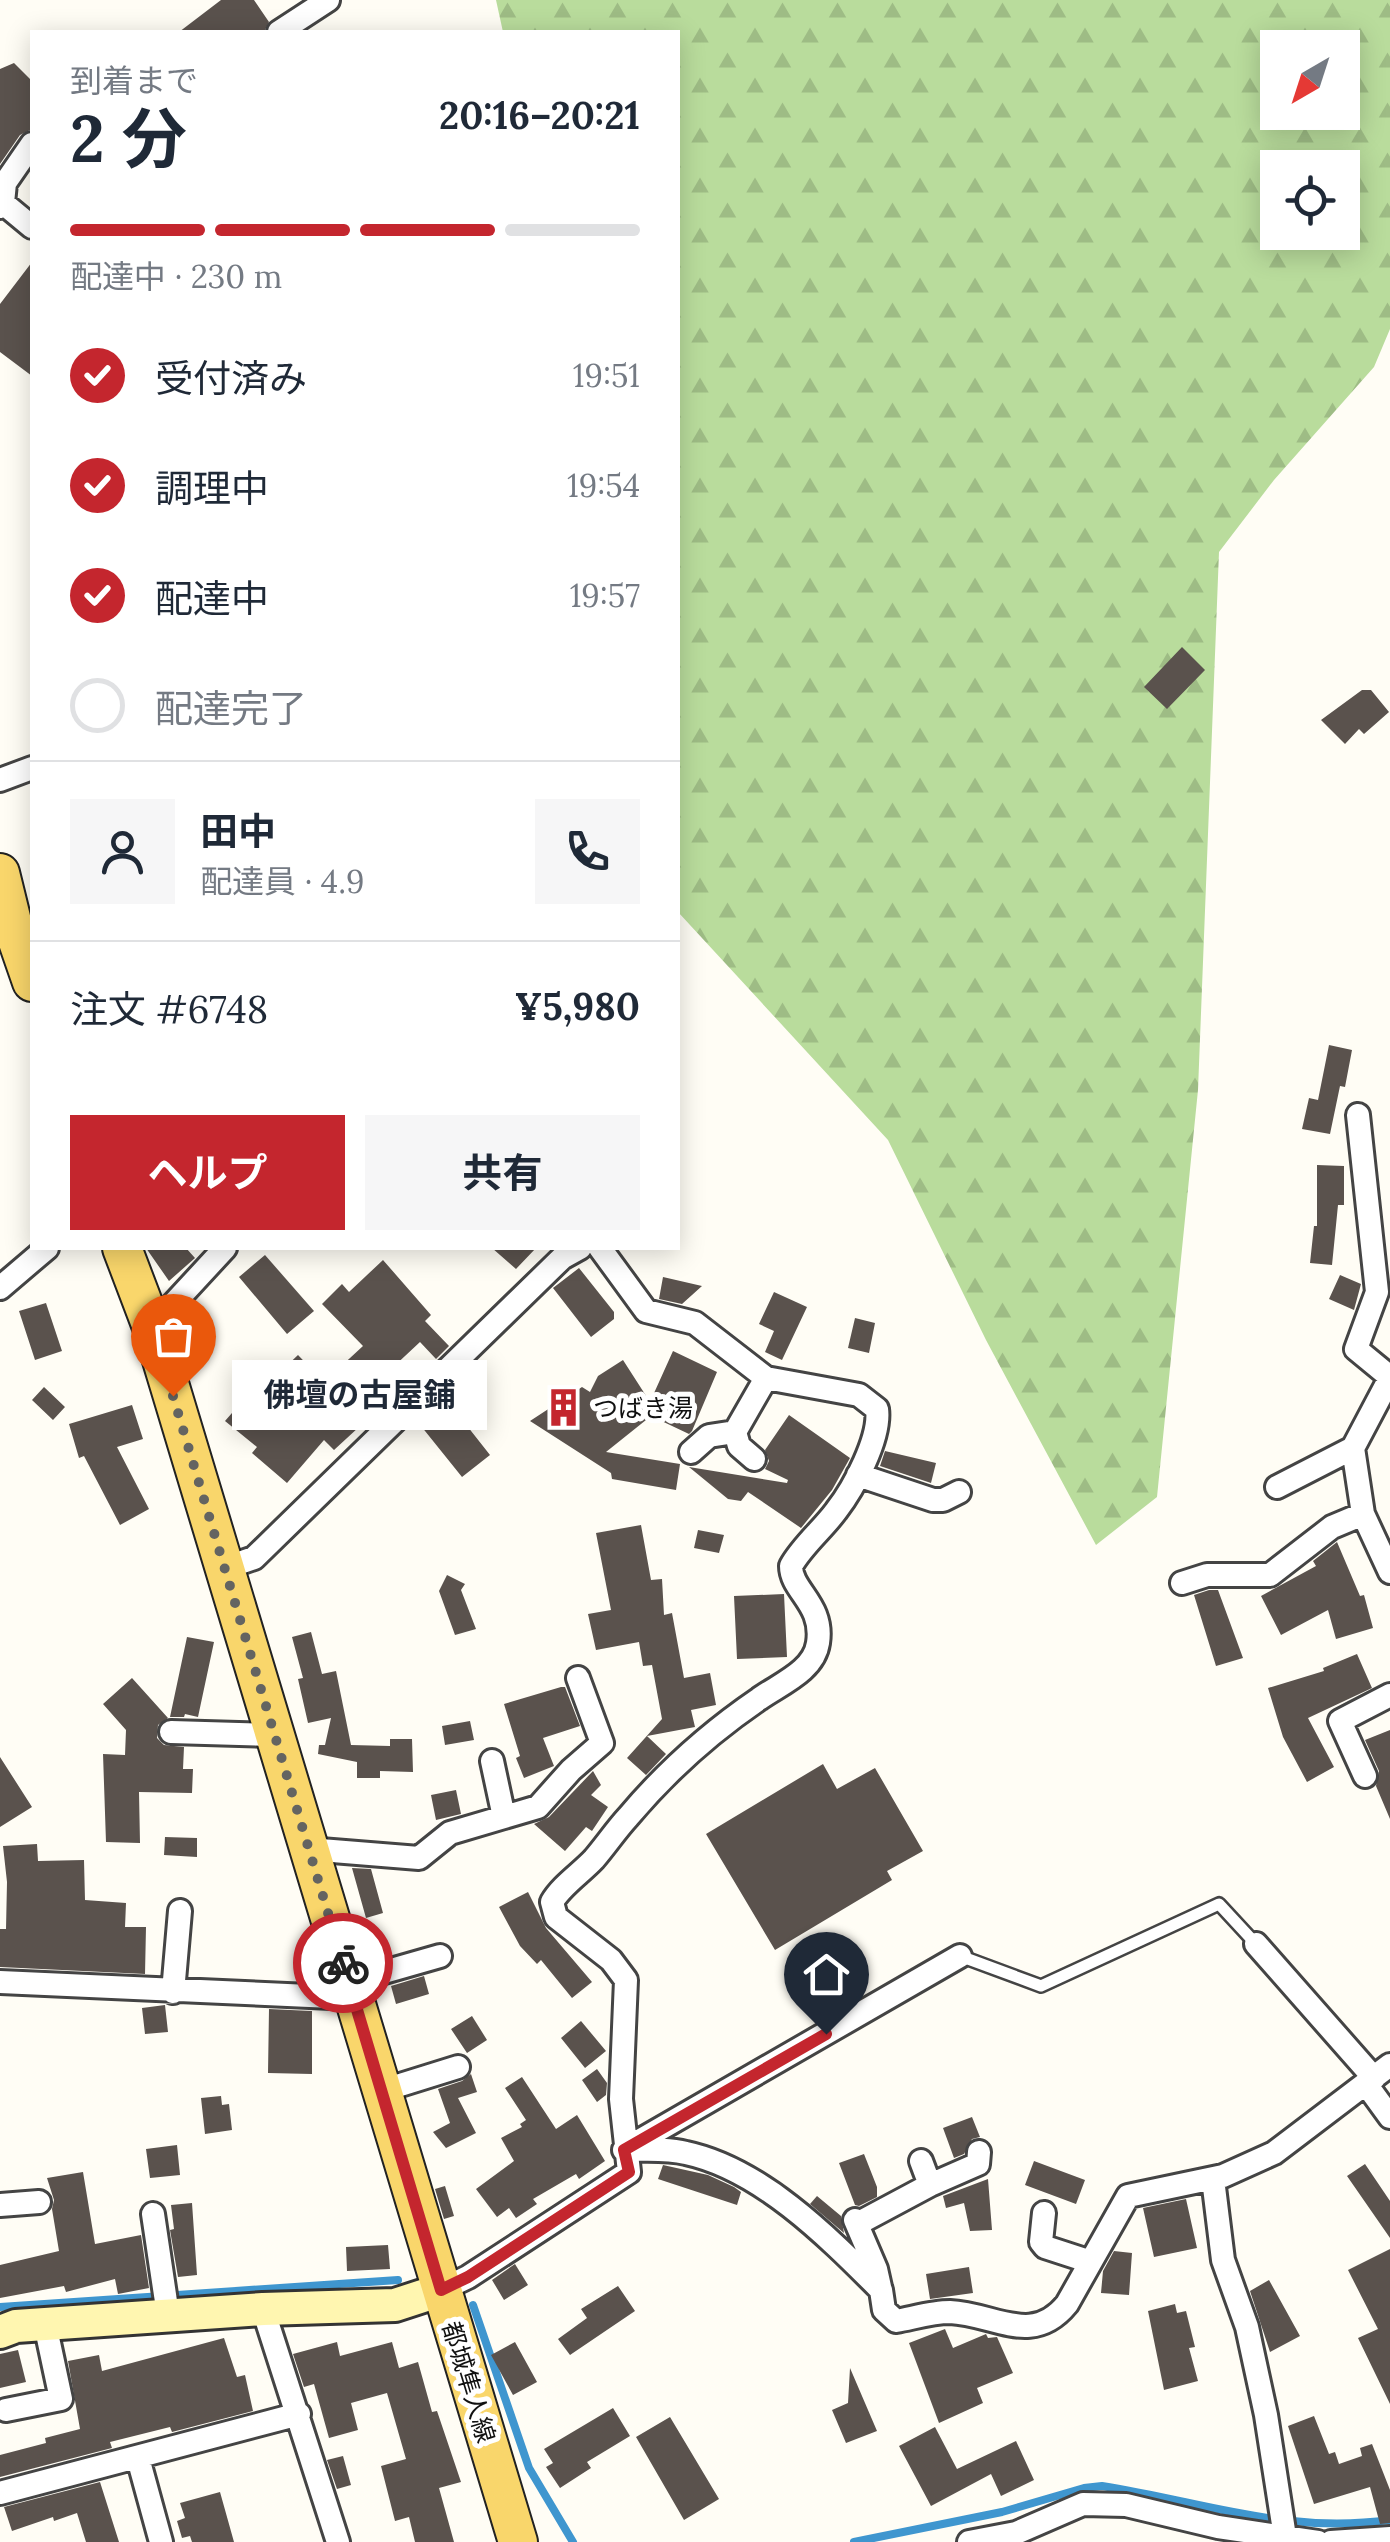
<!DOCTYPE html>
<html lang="ja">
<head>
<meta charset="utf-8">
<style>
  body { margin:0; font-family:Lora,"Noto Sans JP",serif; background:#f6f6f7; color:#1f2937; height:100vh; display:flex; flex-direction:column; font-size:38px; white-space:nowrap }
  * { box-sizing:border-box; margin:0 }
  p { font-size:32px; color:#747a83 }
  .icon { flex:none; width:55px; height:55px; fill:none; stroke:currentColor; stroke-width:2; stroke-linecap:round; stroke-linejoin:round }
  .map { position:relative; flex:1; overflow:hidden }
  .details { position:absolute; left:30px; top:30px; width:650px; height:1220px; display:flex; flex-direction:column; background:#fff; border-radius:0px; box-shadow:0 5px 25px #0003 }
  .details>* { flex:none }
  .needle { width:65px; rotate:219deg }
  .tools { position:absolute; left:1260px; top:30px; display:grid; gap:20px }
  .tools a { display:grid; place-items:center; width:100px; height:100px; border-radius:0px; background:#fff; box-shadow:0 5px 25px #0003; font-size:50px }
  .pin { position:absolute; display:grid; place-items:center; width:85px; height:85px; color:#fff; margin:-102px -42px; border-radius:50% 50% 50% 0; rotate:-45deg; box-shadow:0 0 10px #0007 }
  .pin .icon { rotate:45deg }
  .courier { position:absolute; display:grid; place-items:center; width:100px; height:100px; margin:-50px; border:8px solid #c4262e; border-radius:50%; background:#fff; color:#222; box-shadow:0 2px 12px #0007 }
  .bubble { position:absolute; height:70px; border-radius:0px; background:#fff; box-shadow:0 5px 25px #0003; font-size:32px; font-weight:700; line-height:70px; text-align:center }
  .overview em { font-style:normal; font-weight:700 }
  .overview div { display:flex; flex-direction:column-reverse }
  .overview { display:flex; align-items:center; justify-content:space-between; height:170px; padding:0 40px }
  h1 { font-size:65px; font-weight:700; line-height:75px }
  .bar { display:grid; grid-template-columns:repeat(4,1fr); gap:15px 10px; align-content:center; height:120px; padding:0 40px }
  .bar i { height:12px; border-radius:8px; background:#e0e1e3 }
  .bar .on { background:#c4262e }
  .bar p { grid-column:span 4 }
  .line { display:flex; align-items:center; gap:25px; padding:0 40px; border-top:2px solid #e0e1e3 }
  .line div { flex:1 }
  .round { display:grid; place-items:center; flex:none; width:105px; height:105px; border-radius:0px; background:#f6f6f7 }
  ol { padding:0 40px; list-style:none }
  li { display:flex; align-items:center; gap:30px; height:110px }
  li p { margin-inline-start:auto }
  li .icon { padding:10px; border-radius:50%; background:#c4262e; color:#fff; stroke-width:4 }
  li:last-child { color:#747a83 }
  li i { width:55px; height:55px; border:5px solid #e0e1e3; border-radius:50% }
  .cta { display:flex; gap:20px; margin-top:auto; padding:20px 40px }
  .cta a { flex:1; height:115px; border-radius:0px; background:#c4262e; color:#fff; font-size:40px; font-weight:700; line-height:115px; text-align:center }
  .cta a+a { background:#f6f6f7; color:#1f2937 }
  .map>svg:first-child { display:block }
</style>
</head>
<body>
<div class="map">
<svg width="1390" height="2542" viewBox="0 0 1390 2542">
  <defs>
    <pattern id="forest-firs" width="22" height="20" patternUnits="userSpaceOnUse" patternTransform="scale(2.5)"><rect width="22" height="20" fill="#b9dc9c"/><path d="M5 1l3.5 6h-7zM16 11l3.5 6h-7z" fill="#9ebc85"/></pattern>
  </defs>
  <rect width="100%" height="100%" fill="#fffdf5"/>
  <path fill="url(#forest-firs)" fill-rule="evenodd" d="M 496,0 L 1390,0 L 1390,329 L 1374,367 L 1274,480 L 1219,552 L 1198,1090 L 1157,1497 L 1096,1545 L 986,1340 L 888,1140 L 678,912 L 678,32 L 503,32 ZM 1278,48 L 1342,48 L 1342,112 L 1278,112 ZM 1278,168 L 1342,168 L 1342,232 L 1278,232 Z"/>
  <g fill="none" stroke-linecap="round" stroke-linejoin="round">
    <path stroke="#3f96cf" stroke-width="8" d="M 473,2305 L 529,2468 L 573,2542
      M 0,2307 L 398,2280
      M 854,2542 L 1002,2512 L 1084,2488 L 1102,2486 C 1204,2502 1283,2534 1390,2520"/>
  </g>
  <path fill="#5a524d" d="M 221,0 L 254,0 L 269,22 L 264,32 L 179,32 Z
    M 14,63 L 32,81 L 32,129 L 20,135 L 0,164 L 0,69 Z
    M 32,262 L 32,376 L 0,352 L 0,304 Z
    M 1182,647 L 1205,670 L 1167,709 L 1144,687 Z
    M 1362,690 L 1371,690 L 1389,712 L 1364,734 L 1359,729 L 1345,744 L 1321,720 Z
    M 1329,1045 L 1352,1050 L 1345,1087 L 1340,1086 L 1330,1134 L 1302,1129 L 1309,1098 L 1318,1100 Z
    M 1317,1165 L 1344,1166 L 1344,1205 L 1338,1205 L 1332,1265 L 1310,1263 L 1314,1226 L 1317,1226 Z
    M 146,1248 L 186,1248 L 195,1258 L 169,1281 Z
    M 492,1248 L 536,1248 L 516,1269 Z
    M 265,1255 L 314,1311 L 287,1334 L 239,1277 Z
    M 383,1260 L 431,1315 L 425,1321 L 449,1346 L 436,1359 L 420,1342 L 345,1412 L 359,1427 L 334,1450 L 324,1440 L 287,1483 L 252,1453 L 257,1447 L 225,1421 L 252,1390 L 257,1394 L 298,1355 L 324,1382 L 363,1346 L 322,1304 L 342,1284 L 349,1292 Z
    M 579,1268 L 614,1312 L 614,1319 L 591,1337 L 553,1288 Z
    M 1340,1275 L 1361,1284 L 1354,1310 L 1329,1299 Z
    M 663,1277 L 702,1286 L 682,1304 L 659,1299 Z
    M 774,1292 L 807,1307 L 782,1360 L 765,1352 L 774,1331 L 759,1324 Z
    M 46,1303 L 62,1351 L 35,1360 L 19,1311 Z
    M 855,1318 L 875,1323 L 869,1353 L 848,1348 Z
    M 673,1351 L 717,1372 L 692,1431 L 689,1434 L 651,1416 L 606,1452 L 680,1464 L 676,1490 L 612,1479 L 611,1473 L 530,1421 L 582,1387 L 590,1392 L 598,1376 L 623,1360 L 650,1402 Z
    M 44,1387 L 65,1407 L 53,1420 L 32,1400 Z
    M 449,1403 L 490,1455 L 462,1477 L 421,1426 Z
    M 132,1405 L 143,1439 L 117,1447 L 149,1509 L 120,1525 L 84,1456 L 79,1458 L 69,1424 Z
    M 789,1415 L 850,1458 L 832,1490 L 801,1528 L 748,1492 L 741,1501 L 728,1499 L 689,1467 L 787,1483 L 788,1480 L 765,1469 L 769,1461 L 765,1450 Z
    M 885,1451 L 936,1463 L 931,1483 L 880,1466 Z
    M 641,1525 L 651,1580 L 662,1579 L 664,1615 L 672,1613 L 684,1678 L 710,1673 L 716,1705 L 691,1710 L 695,1727 L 647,1736 L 666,1754 L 646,1775 L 627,1758 L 662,1719 L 652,1665 L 643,1666 L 639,1642 L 596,1650 L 588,1614 L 611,1610 L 596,1533 Z
    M 698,1530 L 724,1535 L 719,1553 L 694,1548 Z
    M 1337,1542 L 1360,1596 L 1364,1595 L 1373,1628 L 1336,1639 L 1328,1610 L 1281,1635 L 1261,1596 L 1316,1566 L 1313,1561 Z
    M 447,1575 L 465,1584 L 461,1590 L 476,1629 L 455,1635 L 439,1591 Z
    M 1209,1590 L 1218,1590 L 1243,1658 L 1216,1666 L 1194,1595 Z
    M 784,1594 L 787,1657 L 737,1659 L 734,1596 Z
    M 311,1632 L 322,1674 L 336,1671 L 351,1745 L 390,1746 L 390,1739 L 412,1739 L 413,1772 L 380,1771 L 380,1778 L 357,1778 L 357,1762 L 318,1754 L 319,1745 L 325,1745 L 331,1718 L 308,1723 L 298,1679 L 303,1678 L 292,1637 Z
    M 187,1637 L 214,1642 L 198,1717 L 185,1714 L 184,1717 L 170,1717 Z
    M 1357,1654 L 1372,1688 L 1308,1718 L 1334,1767 L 1307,1782 L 1283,1737 L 1268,1688 L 1324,1671 L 1323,1668 Z
    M 132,1678 L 168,1718 L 158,1725 L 157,1738 L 164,1745 L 184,1747 L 183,1769 L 193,1769 L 192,1793 L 139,1792 L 140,1843 L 106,1842 L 103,1754 L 125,1755 L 126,1730 L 103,1704 Z
    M 561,1687 L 565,1687 L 580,1726 L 543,1738 L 554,1766 L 524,1778 L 516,1758 L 520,1756 L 504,1704 Z
    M 470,1721 L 474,1740 L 445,1745 L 442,1726 Z
    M 1390,1730 L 1390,1819 L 1376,1786 L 1379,1771 L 1365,1740 Z
    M 0,1757 L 32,1807 L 0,1827 Z
    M 823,1764 L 837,1789 L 875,1768 L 923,1851 L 887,1871 L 892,1880 L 775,1950 L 706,1834 Z
    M 593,1771 L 601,1785 L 591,1795 L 608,1807 L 592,1831 L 586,1827 L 565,1851 L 534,1824 L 549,1817 Z
    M 456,1790 L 461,1814 L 436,1820 L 431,1795 Z
    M 165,1837 L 197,1838 L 197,1857 L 164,1855 Z
    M 37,1844 L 38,1861 L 84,1860 L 85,1900 L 126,1903 L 125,1927 L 146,1927 L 145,1974 L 0,1967 L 0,1929 L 6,1929 L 7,1882 L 3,1846 Z
    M 352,1868 L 371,1869 L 383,1913 L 366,1918 Z
    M 528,1892 L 546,1928 L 592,1982 L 572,1998 L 541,1960 L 537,1964 L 520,1946 L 499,1907 Z
    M 424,1976 L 429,1994 L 396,2004 L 391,1986 Z
    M 165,2005 L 168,2032 L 145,2034 L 142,2008 Z
    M 269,2009 L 312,2011 L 312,2074 L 268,2073 Z
    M 472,2016 L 487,2040 L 467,2053 L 451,2029 Z
    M 581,2021 L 606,2051 L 585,2068 L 561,2038 Z
    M 597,2069 L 607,2083 L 606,2095 L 597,2102 L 582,2080 Z
    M 471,2074 L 477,2092 L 458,2098 L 476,2133 L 446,2148 L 433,2132 L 450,2123 L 438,2089 L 462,2081 Z
    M 522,2077 L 556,2129 L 577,2115 L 605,2161 L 579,2179 L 576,2174 L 533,2199 L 537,2204 L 516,2218 L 509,2208 L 497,2217 L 476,2189 L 514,2161 L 501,2138 L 522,2127 L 520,2124 L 526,2120 L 505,2088 Z
    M 221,2096 L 222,2105 L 229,2104 L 232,2130 L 205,2134 L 201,2098 Z
    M 972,2117 L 980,2137 L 972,2139 L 964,2154 L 954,2158 L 943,2128 Z
    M 177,2145 L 180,2175 L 150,2178 L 146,2149 Z
    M 864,2154 L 877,2187 L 877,2197 L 859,2206 L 855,2205 L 839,2163 Z
    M 1034,2161 L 1085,2180 L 1076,2204 L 1025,2185 Z
    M 1365,2164 L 1390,2201 L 1390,2238 L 1347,2176 Z
    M 663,2165 L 708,2175 L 734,2187 L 741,2192 L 737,2205 L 658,2179 Z
    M 83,2172 L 95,2244 L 141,2235 L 149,2288 L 118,2294 L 115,2279 L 66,2292 L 64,2286 L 0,2298 L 0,2265 L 59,2251 L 52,2209 L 54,2200 L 47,2178 Z
    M 988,2179 L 992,2230 L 970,2231 L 964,2203 L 946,2208 L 943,2196 Z
    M 445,2186 L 454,2216 L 444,2219 L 435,2189 Z
    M 817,2196 L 841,2216 L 844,2233 L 810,2204 Z
    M 1186,2199 L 1197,2248 L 1154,2257 L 1143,2208 Z
    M 192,2203 L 197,2275 L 178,2277 L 170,2230 L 174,2229 L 171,2205 Z
    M 388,2245 L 390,2269 L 347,2271 L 346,2247 Z
    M 1390,2249 L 1390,2404 L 1358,2338 L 1378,2329 L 1348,2270 Z
    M 1114,2251 L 1132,2253 L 1129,2295 L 1101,2293 L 1103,2271 Z
    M 515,2264 L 528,2285 L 504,2300 L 492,2280 Z
    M 969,2267 L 973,2293 L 930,2299 L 926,2274 Z
    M 1269,2280 L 1300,2336 L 1270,2352 L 1250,2291 Z
    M 618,2286 L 635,2311 L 570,2355 L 558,2339 L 587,2318 L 581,2309 Z
    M 1175,2304 L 1177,2313 L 1186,2311 L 1195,2347 L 1189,2348 L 1198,2381 L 1164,2390 L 1148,2311 Z
    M 945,2329 L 953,2348 L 986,2334 L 988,2338 L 997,2337 L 1013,2373 L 977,2388 L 983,2403 L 939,2423 L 909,2343 Z
    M 224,2338 L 237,2377 L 245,2375 L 253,2411 L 172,2432 L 170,2427 L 110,2442 L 112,2448 L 0,2477 L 0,2455 L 46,2443 L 45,2438 L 80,2429 L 68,2361 L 99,2355 L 102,2371 Z
    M 337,2342 L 340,2356 L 392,2342 L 399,2368 L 418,2362 L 432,2412 L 437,2411 L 461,2482 L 439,2488 L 454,2542 L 415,2542 L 409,2517 L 395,2521 L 381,2466 L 406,2459 L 387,2393 L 351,2403 L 358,2430 L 329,2438 L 314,2384 L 304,2387 L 293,2354 Z
    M 515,2342 L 537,2382 L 513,2395 L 491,2355 Z
    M 18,2350 L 26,2382 L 0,2388 L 0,2354 Z
    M 850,2368 L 877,2431 L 846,2443 L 832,2410 L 848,2403 Z
    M 613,2408 L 630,2436 L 587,2462 L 591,2468 L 560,2488 L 546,2467 L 553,2463 L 544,2449 Z
    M 1314,2416 L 1329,2454 L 1335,2452 L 1339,2464 L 1362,2456 L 1360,2448 L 1372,2444 L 1390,2490 L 1390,2523 L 1380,2524 L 1370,2487 L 1314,2504 L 1288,2426 Z
    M 670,2417 L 719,2499 L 684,2520 L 636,2437 Z
    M 935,2427 L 957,2469 L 1016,2441 L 1034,2480 L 1001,2496 L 991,2474 L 931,2506 L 899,2446 Z
    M 343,2456 L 351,2485 L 337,2489 L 327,2460 Z
    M 100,2482 L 119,2542 L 86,2542 L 77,2513 L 54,2521 L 53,2517 L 12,2531 L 4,2507 Z
    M 220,2492 L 234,2542 L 192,2542 L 190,2536 L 182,2538 L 177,2521 L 185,2518 L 180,2503 Z"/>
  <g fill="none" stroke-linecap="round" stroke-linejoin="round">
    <defs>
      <path id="lane" d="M 960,1956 L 1041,1986 L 1219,1904 L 1256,1944"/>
      <path id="street" d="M 279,32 L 328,0
        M 3,203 L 5,183 L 32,144
        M 0,207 L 3,203 L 32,227
        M 0,780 L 32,768
        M 1358,1115 L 1377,1292 L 1356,1349 L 1390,1377
        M 0,1288 L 47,1248
        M 152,1327 L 225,1248
        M 1390,1378 L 1353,1448 L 1363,1514 L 1390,1572
        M 735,1432 L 739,1446 L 754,1459
        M 691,1452 L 709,1436 L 735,1432 L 766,1378
        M 858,1475 L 933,1500 L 943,1500 L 959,1492
        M 1277,1487 L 1353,1448
        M 225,1568 L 254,1558 L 562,1258 L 580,1248
        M 1182,1583 L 1207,1575 L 1270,1575 L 1332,1527 L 1363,1514
        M 171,1732 L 274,1735
        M 492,1761 L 504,1817
        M 1365,1776 L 1340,1721 L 1390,1695
        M 308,1849 L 419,1858 L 450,1833 L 538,1807 L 571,1770 L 602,1743 L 578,1678
        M 1256,1944 L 1374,2078
        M 0,1982 L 354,1998
        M 349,1982 L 440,1956
        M 173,1992 L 180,1911
        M 1366,2084 L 1390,2117
        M 381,2091 L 458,2067
        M 627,2148 L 960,1956
        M 624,2150 C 645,2150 666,2148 686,2153 C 761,2169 828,2237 881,2290 L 884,2310 L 896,2321 C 913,2318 932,2312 950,2312 C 995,2314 1032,2347 1067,2304 L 1128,2196 L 1223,2176 L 1274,2153 L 1390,2065
        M 1213,2179 L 1223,2260 L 1247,2327 L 1266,2415 L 1285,2537
        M 930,2185 L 978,2164 L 979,2152
        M 0,2205 L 39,2202
        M 1044,2213 L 1041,2242 L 1045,2247 L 1088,2261
        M 153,2214 L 168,2315
        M 855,2220 L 876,2269 L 880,2287
        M 857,2224 L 930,2185 L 921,2161
        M 441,2290 L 468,2277 L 629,2172 L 621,2099 L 626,1980 L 611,1960 L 556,1917 L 552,1902 C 561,1886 581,1873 594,1859 C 606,1845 616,1830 628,1817 C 665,1773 712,1731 759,1699 C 780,1684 814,1671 818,1643 C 824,1604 791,1591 791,1566 C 802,1546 822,1530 836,1511 C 854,1488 881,1437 877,1409 L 859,1395 L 766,1378 L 695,1323 L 646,1311 L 600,1248
        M 263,2309 L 338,2542
        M 6,2410 L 61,2399 L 45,2324
        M 138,2458 L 161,2542
        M 0,2493 L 299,2414
        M 969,2542 L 1016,2533 L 1083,2504 L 1126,2505 L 1218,2527 L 1318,2542
        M 1331,2542 L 1390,2538"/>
      <path id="secondary" d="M 0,2332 L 16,2326 L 263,2309 L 395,2305 L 441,2290"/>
      <path id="primary" d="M 0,873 L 14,930 L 32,982
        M 122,1248 L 152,1327 L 518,2542"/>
    </defs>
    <use href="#lane" stroke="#444" stroke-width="16"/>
    <use href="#street" stroke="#444" stroke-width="28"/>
    <use href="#secondary" stroke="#333" stroke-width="38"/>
    <use href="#primary" stroke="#222" stroke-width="42"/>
    <use href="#lane" stroke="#fff" stroke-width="11"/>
    <use href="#street" stroke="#fff" stroke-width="22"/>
    <use href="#secondary" stroke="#fff6b0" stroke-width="32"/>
    <use href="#primary" stroke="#f9d66b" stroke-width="38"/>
  </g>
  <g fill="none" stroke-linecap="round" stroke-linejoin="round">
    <path stroke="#646461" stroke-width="10" stroke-dasharray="0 18" d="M 173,1396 L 343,1963"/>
    <path stroke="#c4262e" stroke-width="12" d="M 343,1963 L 441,2290 L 468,2277 L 629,2172 L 624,2150 L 826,2034"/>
  </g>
  <defs>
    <symbol id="building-bare" viewBox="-9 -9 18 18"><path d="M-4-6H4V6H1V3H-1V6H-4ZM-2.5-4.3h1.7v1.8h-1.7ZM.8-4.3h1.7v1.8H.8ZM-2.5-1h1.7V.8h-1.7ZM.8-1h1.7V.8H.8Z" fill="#c4262e" stroke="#fff" stroke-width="2.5" paint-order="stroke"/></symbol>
  </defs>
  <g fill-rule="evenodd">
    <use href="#building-bare" x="536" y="1380" width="55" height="55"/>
  </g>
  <g text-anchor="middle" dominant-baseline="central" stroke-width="10" stroke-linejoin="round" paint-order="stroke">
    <g font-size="25" fill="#111" stroke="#fff" text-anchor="start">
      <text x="593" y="1408">つばき湯</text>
    </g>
    <g font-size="25" fill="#111" stroke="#fff">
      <text transform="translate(469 2382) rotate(73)">都城隼人線</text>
    </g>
  </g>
</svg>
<div class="tools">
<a><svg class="needle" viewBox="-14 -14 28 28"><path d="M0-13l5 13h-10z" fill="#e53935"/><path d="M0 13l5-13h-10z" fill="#747a83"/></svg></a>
<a><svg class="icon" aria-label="locate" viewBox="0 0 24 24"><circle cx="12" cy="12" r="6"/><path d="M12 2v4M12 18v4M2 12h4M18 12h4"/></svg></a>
</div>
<div class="pin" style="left:173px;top:1396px;background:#ea580c"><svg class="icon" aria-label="bag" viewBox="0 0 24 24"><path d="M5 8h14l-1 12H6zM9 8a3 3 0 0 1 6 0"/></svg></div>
<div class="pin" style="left:826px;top:2034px;background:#1f2937"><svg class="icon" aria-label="home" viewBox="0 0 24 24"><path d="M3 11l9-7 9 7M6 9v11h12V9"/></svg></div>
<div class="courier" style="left:343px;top:1963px"><svg class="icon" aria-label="bike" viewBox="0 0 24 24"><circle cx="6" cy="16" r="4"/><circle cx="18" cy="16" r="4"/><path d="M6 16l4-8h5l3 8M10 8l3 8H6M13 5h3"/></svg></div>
<div class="bubble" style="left:232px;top:1360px;width:255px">佛壇の古屋鋪</div>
<section class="details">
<div class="overview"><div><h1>2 分</h1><p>到着まで</p></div><em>20:16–20:21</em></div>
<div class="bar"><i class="on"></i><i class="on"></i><i class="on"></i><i></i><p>配達中 · 230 m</p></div>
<ol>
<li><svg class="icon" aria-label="check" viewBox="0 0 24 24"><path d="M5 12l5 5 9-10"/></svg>受付済み<p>19:51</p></li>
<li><svg class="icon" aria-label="check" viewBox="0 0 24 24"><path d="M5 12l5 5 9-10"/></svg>調理中<p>19:54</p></li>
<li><svg class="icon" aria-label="check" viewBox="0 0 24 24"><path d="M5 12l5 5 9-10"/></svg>配達中<p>19:57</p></li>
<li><i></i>配達完了</li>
</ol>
<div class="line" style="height:180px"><a class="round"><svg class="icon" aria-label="person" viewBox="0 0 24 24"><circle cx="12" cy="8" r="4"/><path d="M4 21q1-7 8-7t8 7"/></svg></a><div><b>田中</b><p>配達員 · 4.9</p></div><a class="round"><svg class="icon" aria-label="phone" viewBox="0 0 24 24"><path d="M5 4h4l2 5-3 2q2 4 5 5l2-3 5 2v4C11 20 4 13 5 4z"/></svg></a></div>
<div class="line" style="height:130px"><div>注文 #6748</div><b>¥5,980</b></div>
<div class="cta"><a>ヘルプ</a><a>共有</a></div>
</section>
</div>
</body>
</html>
